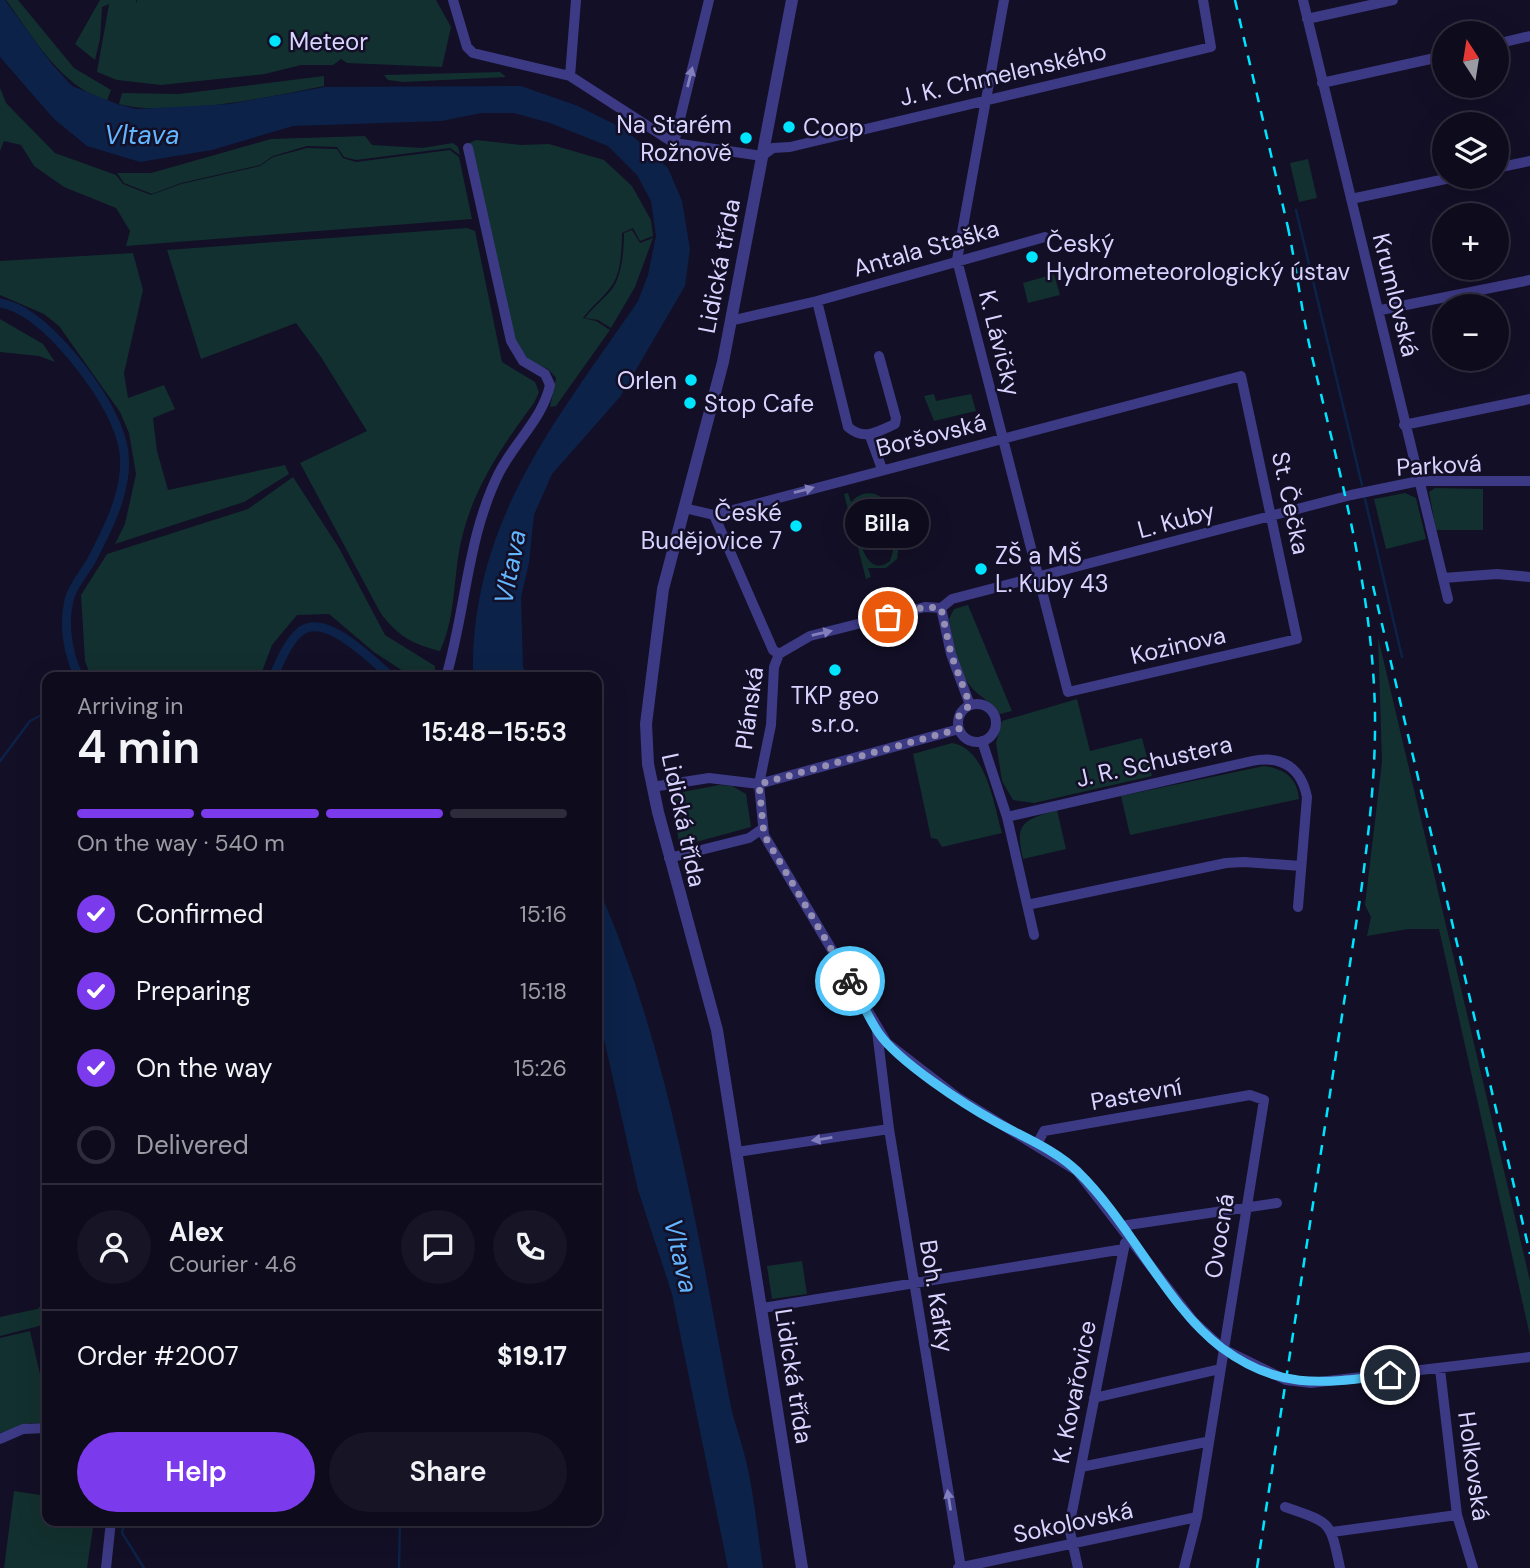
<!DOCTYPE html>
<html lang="en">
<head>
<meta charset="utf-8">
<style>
  body { margin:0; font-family:"DM Sans",sans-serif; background:#171425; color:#f1f3f6; height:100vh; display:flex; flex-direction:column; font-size:26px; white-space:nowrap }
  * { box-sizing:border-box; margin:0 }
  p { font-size:23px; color:#9b9ba3 }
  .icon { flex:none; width:38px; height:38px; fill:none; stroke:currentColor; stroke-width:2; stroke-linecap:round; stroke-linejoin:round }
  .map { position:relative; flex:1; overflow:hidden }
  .side { position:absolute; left:42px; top:672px; width:560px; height:854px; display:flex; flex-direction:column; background:#0e0b1c; border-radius:14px; box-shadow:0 7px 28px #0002,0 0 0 2px #2e2b3b }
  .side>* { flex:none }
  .needle { width:46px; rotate:348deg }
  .controls { position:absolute; left:1432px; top:21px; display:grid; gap:14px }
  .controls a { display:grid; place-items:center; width:77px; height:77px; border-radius:50%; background:#0e0b1c; box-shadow:0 7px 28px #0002,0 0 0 2px #2e2b3b; font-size:35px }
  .pin { position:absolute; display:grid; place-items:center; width:60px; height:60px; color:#fff; margin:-30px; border:4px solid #fff; border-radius:50%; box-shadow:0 2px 7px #0007 }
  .courier { position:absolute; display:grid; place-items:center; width:70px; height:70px; margin:-35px; border:5px solid #4fc3f7; border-radius:50%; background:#fff; color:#222; box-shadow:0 2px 9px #0007 }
  .bubble { position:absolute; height:49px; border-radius:24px; background:#0e0b1c; box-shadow:0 7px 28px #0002,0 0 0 2px #2e2b3b; font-size:23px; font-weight:600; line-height:49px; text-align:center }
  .headline em { font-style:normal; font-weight:600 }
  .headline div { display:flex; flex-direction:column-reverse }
  .headline { display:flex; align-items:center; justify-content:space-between; height:119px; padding:0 35px }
  h1 { font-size:46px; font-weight:600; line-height:52px }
  .bar { display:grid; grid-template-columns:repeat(4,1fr); gap:10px 7px; align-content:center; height:84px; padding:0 35px }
  .bar i { height:9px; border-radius:5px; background:#2e2b3b }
  .bar .on { background:#7c3aed }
  .bar p { grid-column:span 4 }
  .line { display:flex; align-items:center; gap:18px; padding:0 35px; border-top:2px solid #2e2b3b }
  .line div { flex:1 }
  .round { display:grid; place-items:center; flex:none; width:74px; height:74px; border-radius:37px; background:#171425 }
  ol { padding:0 35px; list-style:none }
  li { display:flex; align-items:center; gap:21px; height:77px }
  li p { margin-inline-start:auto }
  li .icon { padding:7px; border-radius:50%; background:#7c3aed; color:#fff; stroke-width:4 }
  li:last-child { color:#9b9ba3 }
  li i { width:38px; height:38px; border:4px solid #2e2b3b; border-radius:50% }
  .button { display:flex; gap:14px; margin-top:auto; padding:14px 35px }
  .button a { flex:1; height:80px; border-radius:42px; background:#7c3aed; color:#fff; font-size:28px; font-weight:600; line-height:80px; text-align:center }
  .button a+a { background:#171425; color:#f1f3f6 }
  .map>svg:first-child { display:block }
</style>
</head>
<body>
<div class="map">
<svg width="1530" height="1568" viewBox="0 0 1530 1568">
  <rect width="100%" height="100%" fill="#130f26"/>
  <path fill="#12302f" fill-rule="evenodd" d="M 6,0 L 18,0 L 74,68 L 111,90 L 107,101 C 59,85 35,39 6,0 Z
    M 100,0 L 136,0 L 136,4 L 137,0 L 436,0 L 451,27 L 442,67 L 347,63 L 341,59 L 333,65 L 301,65 L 265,74 L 161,85 L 117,80 L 97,72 L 109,4 L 102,7 L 100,39 L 95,60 L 75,44 Z
    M 500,72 L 506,77 L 403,82 L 388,80 L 384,75 Z
    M 324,76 L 324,86 C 270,97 171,118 119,104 L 122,93 L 179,94 Z
    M 0,88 L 6,103 L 55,153 L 116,175 L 123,184 L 151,195 L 181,184 L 260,166 L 273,157 L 307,148 L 337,149 L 343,158 L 356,162 L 450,150 L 459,157 L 472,219 L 126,246 L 130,231 L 116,208 L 64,187 L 34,166 L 21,145 L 4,141 L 0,151 Z
    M 365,136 L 372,145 L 422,148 L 453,143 L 458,147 L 460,155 L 450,148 L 356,160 L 344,157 L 337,147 L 307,146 L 273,156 L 260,165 L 181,183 L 152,194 L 124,183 L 117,173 L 151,173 L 271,139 Z
    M 476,140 L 521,145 L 549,144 L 604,160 L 632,186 L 651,220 L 653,236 L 640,241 L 633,228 L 622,233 C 622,249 621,276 610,288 C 602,299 591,307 583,318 L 596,321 L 610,330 L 556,406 L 550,407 L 556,378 L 548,369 L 529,361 L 514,341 L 469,143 Z
    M 1308,159 L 1317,198 L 1299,202 L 1290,163 Z
    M 467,228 L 475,231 L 502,362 L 535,382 L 539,392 L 534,403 C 505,442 477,482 464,530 C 452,569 458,613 440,651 C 412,644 396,635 380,612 L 300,463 L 367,431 L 321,357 L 296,323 L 201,359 L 167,250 Z
    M 632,230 L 640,243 L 653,238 L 635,287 L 611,328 L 598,320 L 585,318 C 593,307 604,299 612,289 C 622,276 624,249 624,233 Z
    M 133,253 L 143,290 L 124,373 L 128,398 L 164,385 L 175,409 L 153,418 L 157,451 L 168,490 L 285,465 L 289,474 L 244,502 L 115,544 L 125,524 L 136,474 L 129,433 L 120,412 L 59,326 L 44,314 L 0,295 L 0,261 Z
    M 1054,274 L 1060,295 L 1028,303 L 1023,283 Z
    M 0,319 L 43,344 L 55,362 L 39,356 L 0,352 Z
    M 934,394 L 936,401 L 971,394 L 976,411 L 934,421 L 924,396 Z
    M 293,477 L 339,548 L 385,635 L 435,666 L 434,677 L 412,677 L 374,652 L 329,614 L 297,615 L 272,645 L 260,677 L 91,677 L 85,661 L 81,595 L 107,554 L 248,509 Z
    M 1435,488 L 1483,489 L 1483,530 L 1436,530 L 1429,492 Z
    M 848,493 L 851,502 C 860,493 871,490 882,498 L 898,551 L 897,559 L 886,568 L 868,568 L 871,577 L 866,579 L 844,494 ZM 868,497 L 879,502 L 856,508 L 860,526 L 884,520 L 882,511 L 893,551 L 890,561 C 863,582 857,526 852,509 L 860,499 Z
    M 1405,493 L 1416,498 L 1426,539 L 1386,549 L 1374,499 Z
    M 968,605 L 1012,711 L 1000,714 C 992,703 979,696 972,688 C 956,670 953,639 949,619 L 954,609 Z
    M 1378,637 L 1530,1281 L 1530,1336 L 1439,929 L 1408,929 L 1367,936 L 1371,917 L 1365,905 L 1382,762 Z
    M 1077,699 L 1090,751 L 1142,738 L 1152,776 L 1034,803 L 1013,800 L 1002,781 L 996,743 L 1002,721 Z
    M 952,743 C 986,748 994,805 1002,833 L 942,847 L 937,839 L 931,838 L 913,754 Z
    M 1264,766 C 1284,769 1297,777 1299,799 L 1130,835 L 1121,796 Z
    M 719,785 L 732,786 L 746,794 L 751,827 L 685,845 L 679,842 L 671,798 L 677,793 Z
    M 1057,810 L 1066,849 L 1023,859 C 1014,822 1024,820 1057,810 Z
    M 802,1261 L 807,1294 L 772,1299 L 767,1266 Z
    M 47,1301 L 47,1324 L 0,1336 L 0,1317 L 37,1309 Z
    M 30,1331 L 47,1404 L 47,1423 L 30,1423 L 0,1433 L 0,1338 Z
    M 14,1491 L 47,1496 L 47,1521 L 94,1521 L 87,1568 L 4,1568 Z"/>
  <path fill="#0c2248" d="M 0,0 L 5,0 L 51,63 L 72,86 L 117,104 L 136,109 L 229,104 L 325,87 L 521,86 L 578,106 L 626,130 L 668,168 L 682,201 L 690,249 L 685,286 L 620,397 L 552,474 L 534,515 L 529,563 L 521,597 L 523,666 L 527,677 L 473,677 C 470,522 556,421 638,301 L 648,275 L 656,236 L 651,201 L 637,175 L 608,146 L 550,123 L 514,113 L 482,113 L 441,121 L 293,126 L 212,150 L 140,162 L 87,146 L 54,119 L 0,57 Z
    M 597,885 C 670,1050 696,1227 730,1402 C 733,1419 740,1436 744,1453 C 754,1490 757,1530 763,1568 L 728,1568 L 672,1294 L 638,1190 L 597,1008 Z"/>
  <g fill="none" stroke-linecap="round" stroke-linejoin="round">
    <path stroke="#0c2248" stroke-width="2.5" d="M 1296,210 L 1362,485
      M 1365,499 L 1402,657
      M 0,761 L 30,721 L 47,712
      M 125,1521 L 122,1533 L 144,1568
      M 399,1568 L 400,1521"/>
    <path stroke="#0c2248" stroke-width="9" d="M 0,303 C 27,307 54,335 71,355 C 91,379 114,412 122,442 C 133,482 108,529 90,563 C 83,574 72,587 69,600 C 63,625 68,654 79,677
      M 273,677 C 280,662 287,642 301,631 C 327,612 373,662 392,677"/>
    <path stroke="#3d3a85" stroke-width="10" d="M 453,0 L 467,47 L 473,53 L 570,76 L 674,143 L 762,156 L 773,148 L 790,147 L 1211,47 L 1203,0
      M 1303,0 L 1448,599
      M 1307,19 L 1393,0
      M 1496,44 L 1530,36
      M 570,76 L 576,0
      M 1322,83 L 1444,56
      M 674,143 L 709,0
      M 1496,168 L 1530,161
      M 1351,199 L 1455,177
      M 817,301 L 848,427 C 864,441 877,432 895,424 L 896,418 L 879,356
      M 1381,310 L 1530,280
      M 730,321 L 817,301 L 1045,237
      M 1404,425 L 1530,399
      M 870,436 L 882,469
      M 1530,481 L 1419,481 L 1351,495 L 952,599 L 941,608 L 925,607 L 810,636 L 779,654 L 774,667 L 771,725 L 759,784 L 764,835 L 887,1043 L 957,1097 L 1077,1171 L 1194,1322 L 1223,1349 L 1286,1380 L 1311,1383 L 1530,1357
      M 684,508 L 714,515 L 1241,376 L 1297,639 L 1068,692 L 957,260 L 1004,0
      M 714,515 L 773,650 L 779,654
      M 1443,578 L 1497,574 L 1530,577
      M 941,608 L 951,654 L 970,705
      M 446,677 C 466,610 467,537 499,473 C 514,443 543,418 550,385 L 545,374 L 523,361 L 511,341 L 468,148
      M958 723a19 19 0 1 1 38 0a19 19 0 1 1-38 0Z
      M 982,741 L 1007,817 L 1034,935
      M 652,787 L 709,778 L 759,784 L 959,729
      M 1007,817 L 1252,761 C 1281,755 1301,767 1307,797 L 1298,907
      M 669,858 L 749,838 L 762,829
      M 1027,905 L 1226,863 L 1244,862 L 1301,866
      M 877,1031 L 889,1129 L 961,1568
      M 1037,1144 L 1044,1131 L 1250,1095 L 1264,1100 L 1197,1517 L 1184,1568
      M 737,1152 L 889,1129
      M 1121,1226 L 1277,1203
      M 762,1308 L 1124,1249
      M 1440,1369 L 1457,1515 L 1473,1568
      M 1094,1398 L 1220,1369
      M 0,1439 L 23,1429 L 47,1428
      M 1081,1467 L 1206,1442
      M 1285,1507 C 1331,1523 1330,1520 1340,1568
      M 1332,1532 L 1457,1515
      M 106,1568 L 111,1521
      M 958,1568 L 1197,1517
      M 1078,1568 L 1069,1527 L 1125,1243"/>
    <path stroke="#3d3a85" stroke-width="12" d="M 792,0 L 723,362 L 663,589 L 646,724 L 648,764 L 658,812 L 717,1030 L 802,1568"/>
    <path stroke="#00e5ff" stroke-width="2.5" stroke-dasharray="10 9" stroke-linecap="butt" d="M 1235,0 L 1289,232
      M 1373,586 L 1530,1254
      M 1257,1568 L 1361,892 C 1370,823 1378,755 1374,686 C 1368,571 1336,460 1310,348 C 1301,307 1296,265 1287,223"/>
  </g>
  <defs><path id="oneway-solid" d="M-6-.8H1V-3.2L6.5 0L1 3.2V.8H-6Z" transform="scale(1.75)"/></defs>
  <g fill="#837fbc">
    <use href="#oneway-solid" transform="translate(690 77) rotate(-76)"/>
    <use href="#oneway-solid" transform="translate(804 490) rotate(-15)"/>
    <use href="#oneway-solid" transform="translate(822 633) rotate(-13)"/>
    <use href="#oneway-solid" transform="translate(822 1139) rotate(171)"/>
    <use href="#oneway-solid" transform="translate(949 1500) rotate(-99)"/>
  </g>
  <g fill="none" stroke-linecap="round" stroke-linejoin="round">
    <path stroke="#948fb3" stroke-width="7" stroke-dasharray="0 12.6" d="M 850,981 L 764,835 L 759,784 L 959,729 L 959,715 L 970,705 L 951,654 L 941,608 L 925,607 L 888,617"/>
    <path stroke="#4fc3f7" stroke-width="9" d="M 850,981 C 860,998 868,1017 878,1032 C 897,1061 965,1105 996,1122 C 1023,1137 1056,1150 1078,1172 C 1129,1221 1167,1307 1222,1348 C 1280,1391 1324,1383 1390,1375"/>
  </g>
  <g fill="#00e5ff" stroke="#130f26" stroke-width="2.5">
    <circle cx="275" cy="41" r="7"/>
    <circle cx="789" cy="127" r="7"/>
    <circle cx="746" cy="138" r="7"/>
    <circle cx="1032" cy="257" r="7"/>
    <circle cx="691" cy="380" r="7"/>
    <circle cx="690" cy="403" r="7"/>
    <circle cx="796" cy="526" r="7"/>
    <circle cx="981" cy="569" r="7"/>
    <circle cx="835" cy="670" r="7"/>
  </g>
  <g text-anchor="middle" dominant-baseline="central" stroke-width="5" stroke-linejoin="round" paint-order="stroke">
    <g font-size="24" fill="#d9d4ff" stroke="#130f26" text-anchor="start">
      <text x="289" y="41">Meteor</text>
      <text x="732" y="124" text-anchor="end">Na Starém<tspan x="732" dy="28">Rožnově</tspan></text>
      <text x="803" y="127">Coop</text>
      <text x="1046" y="243">Český<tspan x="1046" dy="28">Hydrometeorologický ústav</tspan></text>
      <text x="677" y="380" text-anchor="end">Orlen</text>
      <text x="704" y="403">Stop Cafe</text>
      <text x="782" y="512" text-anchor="end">České<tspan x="782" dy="28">Budějovice 7</tspan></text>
      <text x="995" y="555">ZŠ a MŠ<tspan x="995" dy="28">L. Kuby 43</tspan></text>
      <text x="835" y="695" text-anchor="middle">TKP geo<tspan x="835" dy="28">s.r.o.</tspan></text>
    </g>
    <g font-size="24" fill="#d9d4ff" stroke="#130f26">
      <text transform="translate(1003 74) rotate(-13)">J. K. Chmelenského</text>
      <text transform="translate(926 248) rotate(-16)">Antala Staška</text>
      <text transform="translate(719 266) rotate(-79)">Lidická třída</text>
      <text transform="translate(1396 295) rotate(76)">Krumlovská</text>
      <text transform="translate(1000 343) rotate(76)">K. Lávičky</text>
      <text transform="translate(931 435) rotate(-14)">Boršovská</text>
      <text transform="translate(1439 465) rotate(-3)">Parková</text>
      <text transform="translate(1291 503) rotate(78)">St. Čečka</text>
      <text transform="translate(1176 520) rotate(-15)">L. Kuby</text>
      <text transform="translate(1178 645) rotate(-13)">Kozinova</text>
      <text transform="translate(749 708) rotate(-82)">Plánská</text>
      <text transform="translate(1154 761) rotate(-13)">J. R. Schustera</text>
      <text transform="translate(684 820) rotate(78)">Lidická třída</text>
      <text transform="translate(1136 1094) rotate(-10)">Pastevní</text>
      <text transform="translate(1219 1236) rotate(-81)">Ovocná</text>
      <text transform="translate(937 1296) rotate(81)">Boh. Kafky</text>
      <text transform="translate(794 1376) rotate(81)">Lidická třída</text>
      <text transform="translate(1074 1392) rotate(-79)">K. Kovařovice</text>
      <text transform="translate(1474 1466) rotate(82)">Holkovská</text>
      <text transform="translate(1073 1522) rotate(-12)">Sokolovská</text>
    </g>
    <g font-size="26" font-style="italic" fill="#62b6ff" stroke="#130f26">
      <text x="142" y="135">Vltava</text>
      <text transform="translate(510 567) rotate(-79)">Vltava</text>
      <text transform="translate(681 1256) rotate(77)">Vltava</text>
    </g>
  </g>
</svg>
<div class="controls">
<a><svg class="needle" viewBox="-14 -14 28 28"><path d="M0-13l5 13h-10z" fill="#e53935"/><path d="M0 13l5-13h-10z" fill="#9b9ba3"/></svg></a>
<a><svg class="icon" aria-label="layers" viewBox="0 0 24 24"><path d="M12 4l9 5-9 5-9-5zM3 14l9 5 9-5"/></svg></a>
<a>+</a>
<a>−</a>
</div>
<div class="pin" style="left:888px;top:617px;background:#ea580c"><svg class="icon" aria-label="bag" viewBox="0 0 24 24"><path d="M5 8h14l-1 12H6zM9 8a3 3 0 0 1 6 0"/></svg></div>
<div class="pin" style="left:1390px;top:1375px;background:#1f2937"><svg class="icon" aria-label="home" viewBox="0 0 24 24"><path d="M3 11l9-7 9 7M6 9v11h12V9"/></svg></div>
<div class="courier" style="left:850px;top:981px"><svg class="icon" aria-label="bike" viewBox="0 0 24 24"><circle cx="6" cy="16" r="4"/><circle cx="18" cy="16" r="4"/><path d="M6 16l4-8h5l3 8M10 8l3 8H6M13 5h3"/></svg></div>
<div class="bubble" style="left:845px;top:499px;width:84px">Billa</div>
<section class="side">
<div class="headline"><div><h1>4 min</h1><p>Arriving in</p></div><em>15:48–15:53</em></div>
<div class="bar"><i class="on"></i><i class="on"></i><i class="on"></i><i></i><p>On the way · 540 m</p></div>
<ol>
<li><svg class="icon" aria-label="check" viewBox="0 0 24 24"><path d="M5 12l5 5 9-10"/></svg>Confirmed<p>15:16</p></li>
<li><svg class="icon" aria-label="check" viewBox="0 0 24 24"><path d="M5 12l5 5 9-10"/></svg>Preparing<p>15:18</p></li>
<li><svg class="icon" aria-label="check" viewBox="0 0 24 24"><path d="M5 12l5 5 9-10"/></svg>On the way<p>15:26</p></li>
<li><i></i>Delivered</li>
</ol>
<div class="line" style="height:126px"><a class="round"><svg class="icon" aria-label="person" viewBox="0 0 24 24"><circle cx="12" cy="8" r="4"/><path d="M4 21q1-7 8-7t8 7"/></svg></a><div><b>Alex</b><p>Courier · 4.6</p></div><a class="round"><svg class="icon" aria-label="chat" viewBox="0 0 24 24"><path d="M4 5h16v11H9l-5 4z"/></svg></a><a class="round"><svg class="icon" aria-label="phone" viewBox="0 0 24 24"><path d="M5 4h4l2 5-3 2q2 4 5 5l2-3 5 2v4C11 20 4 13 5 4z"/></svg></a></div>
<div class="line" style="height:91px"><div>Order #2007</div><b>$19.17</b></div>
<div class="button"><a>Help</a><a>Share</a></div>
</section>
</div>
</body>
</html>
